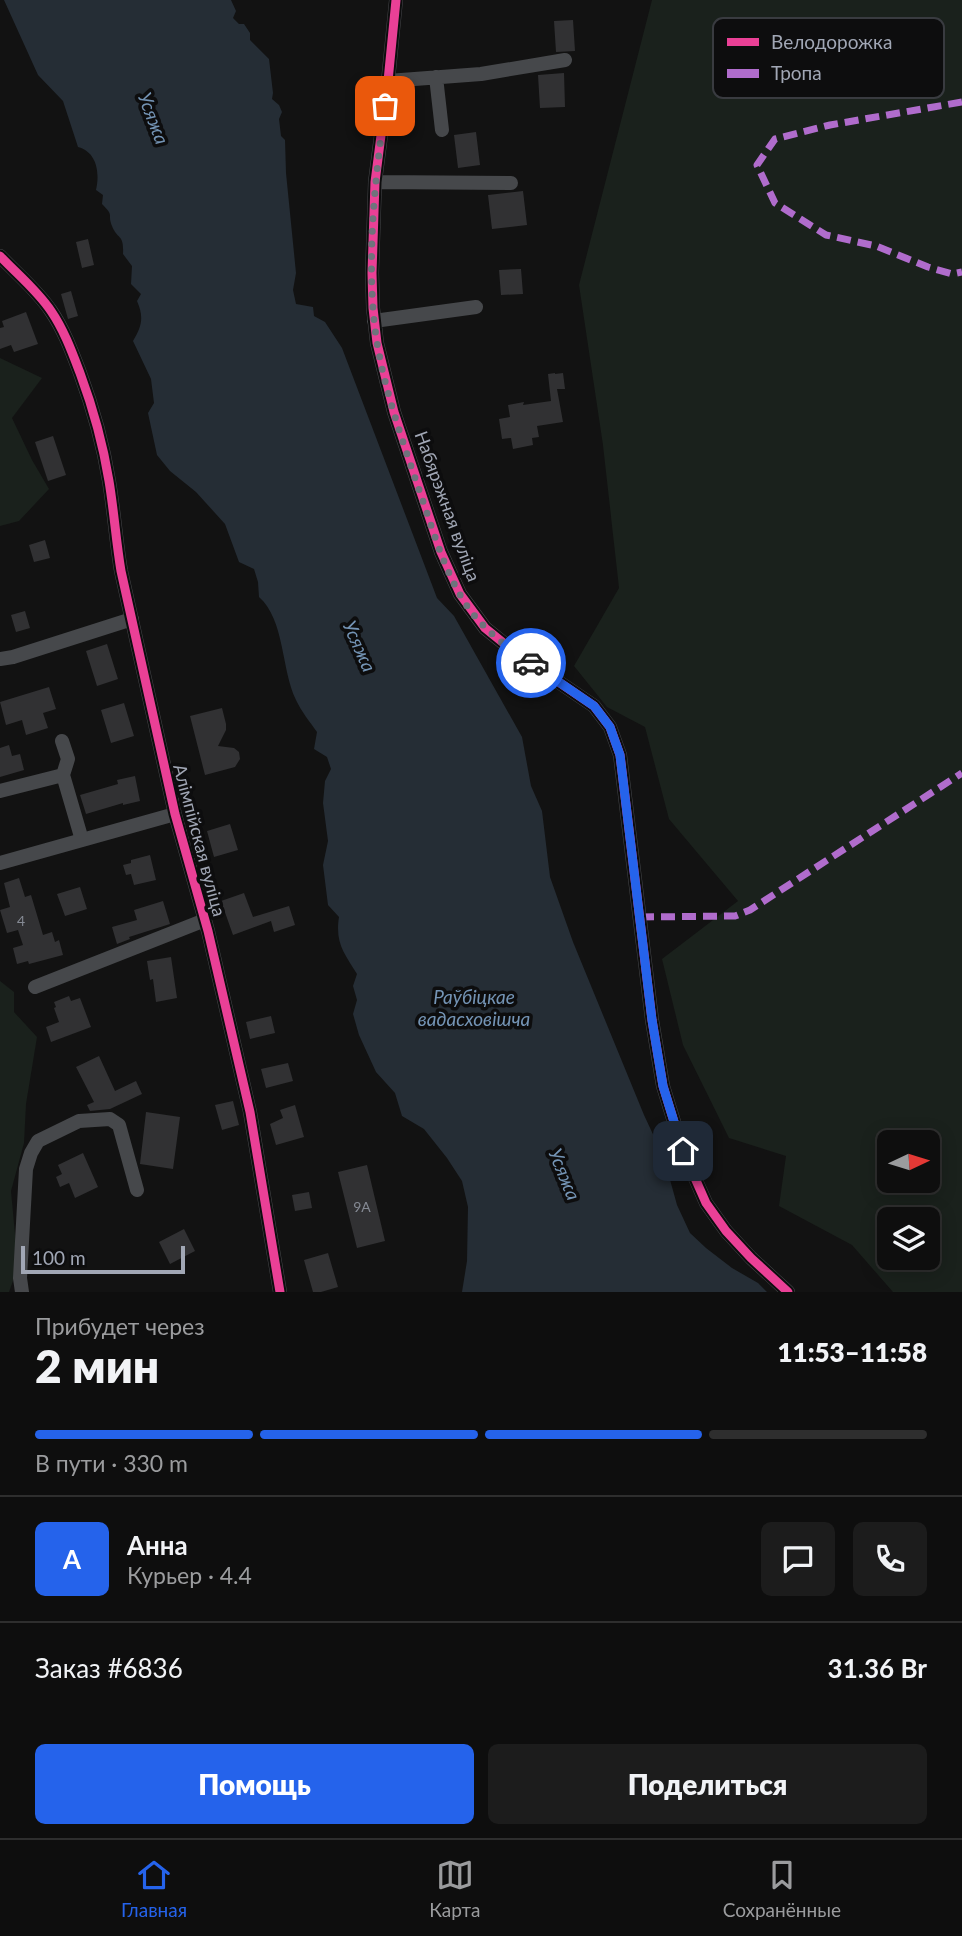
<!DOCTYPE html>
<html lang="ru">
<head>
<meta charset="utf-8">
<style>
  body { margin:0; font-family:Lato,sans-serif; background:#1c1c1c; color:#f1f3f6; height:100vh; display:flex; flex-direction:column; font-size:26px; white-space:nowrap }
  * { box-sizing:border-box; margin:0 }
  p { font-size:23px; color:#9b9c9e }
  .icon { flex:none; width:38px; height:38px; fill:none; stroke:currentColor; stroke-width:2; stroke-linecap:round; stroke-linejoin:round }
  .map { position:relative; height:1292px; overflow:hidden }
  .drawer { display:flex; flex-direction:column; background:#0e0e0e; flex:1 }
  .drawer>* { flex:none }
  .needle { width:46px; rotate:86deg }
  .fabs { position:absolute; left:877px; top:1130px; display:grid; gap:14px }
  .fabs a { display:grid; place-items:center; width:63px; height:63px; border-radius:10px; background:#0e0e0e; box-shadow:0 4px 18px #0003,0 0 0 2px #2e2e2e; font-size:35px }
  .scale { position:absolute; left:21px; bottom:18px; width:164px; box-sizing:border-box; padding-left:7px; border:4px solid #a1a7b5; border-top:0; font-size:19px; line-height:24px; white-space:nowrap; color:#a1a7b5; -webkit-text-stroke:5px #0d0d0e; paint-order:stroke }
  .pin { position:absolute; display:grid; place-items:center; width:60px; height:60px; color:#fff; margin:-30px; border-radius:14px; box-shadow:0 4px 10px #0006 }
  .courier { position:absolute; display:grid; place-items:center; width:70px; height:70px; margin:-35px; border:5px solid #2563eb; border-radius:50%; background:#fff; color:#222; box-shadow:0 2px 9px #0007 }
  .summary em { font-style:normal; font-weight:800 }
  .summary div { display:flex; flex-direction:column-reverse }
  .summary { display:flex; align-items:center; justify-content:space-between; height:119px; padding:0 35px }
  h1 { font-size:46px; font-weight:800; line-height:52px }
  .bar { display:grid; grid-template-columns:repeat(4,1fr); gap:10px 7px; align-content:center; height:84px; padding:0 35px }
  .bar i { height:9px; border-radius:5px; background:#2e2e2e }
  .bar .on { background:#2563eb }
  .bar p { grid-column:span 4 }
  .line { display:flex; align-items:center; gap:18px; padding:0 35px; border-top:2px solid #2e2e2e }
  .line div { flex:1 }
  .round { display:grid; place-items:center; flex:none; width:74px; height:74px; border-radius:10px; background:#1c1c1c }
  .button { display:flex; gap:14px; margin-top:auto; padding:14px 35px }
  .button a { flex:1; height:80px; border-radius:10px; background:#2563eb; color:#fff; font-size:28px; font-weight:800; line-height:80px; text-align:center }
  .button a+a { background:#1c1c1c; color:#f1f3f6 }
  .menu { display:flex; justify-content:space-around; align-items:center; height:98px; border-top:2px solid #2e2e2e; background:#0e0e0e; font-size:19px; color:#9b9c9e }
  .menu a { display:grid; justify-items:center; gap:4px }
  .menu .on { color:#2563eb }
  .map>svg:first-child { display:block }
</style>
</head>
<body>
<div class="map">
<svg width="962" height="1292" viewBox="0 0 962 1292">
  <rect width="100%" height="100%" fill="#121212"/>
  <path fill="#1a211c" fill-rule="evenodd" d="M 652,0 L 962,0 L 962,1292 L 893,1292 L 852,1245 L 779,1206 L 786,1156 L 729,1138 L 683,1045 L 662,959 L 738,901 L 669,819 L 645,727 L 607,707 L 574,666 L 619,588 L 603,445 L 579,285 ZM 889,1143 L 928,1143 L 928,1181 L 889,1181 ZM 889,1220 L 928,1220 L 928,1258 L 889,1258 Z
    M 0,358 L 42,378 L 12,418 L 32,460 L 49,489 L 19,521 L 0,526 Z
    M 0,981 L 14,992 L 14,1012 L 37,1037 L 26,1104 L 24,1143 L 11,1191 L 18,1267 L 9,1292 L 0,1292 Z"/>
  <path fill="#252d35" d="M 4,0 L 231,0 L 236,11 L 233,18 L 239,24 L 244,24 L 250,33 L 250,40 L 269,59 L 273,93 L 272,99 L 279,105 L 282,112 L 279,119 L 281,136 L 285,140 L 286,173 L 296,273 L 293,290 L 296,304 L 313,307 L 314,316 L 325,322 L 342,348 L 437,598 L 454,616 L 522,737 L 531,786 L 542,811 L 550,877 L 573,942 L 644,1115 L 664,1158 L 677,1205 L 690,1233 L 706,1248 L 732,1268 L 758,1283 L 767,1292 L 462,1292 L 467,1261 L 468,1207 L 462,1181 L 447,1158 L 424,1129 L 402,1116 L 395,1093 L 376,1072 L 359,1035 L 353,1014 L 357,1000 L 353,986 L 357,974 C 344,953 335,943 339,917 L 328,905 L 323,865 L 328,841 L 323,803 L 325,781 L 331,769 L 327,757 L 314,749 L 317,732 C 310,722 301,711 296,700 C 281,669 285,620 259,597 L 258,582 L 254,569 L 239,562 L 225,524 L 196,492 L 170,471 L 157,455 L 148,413 L 154,403 L 151,379 L 133,341 C 142,326 144,317 137,301 L 141,294 L 131,284 L 132,266 L 123,254 C 124,233 118,241 112,226 C 107,213 115,217 102,204 L 103,195 L 96,190 C 100,173 97,152 78,147 L 63,101 L 38,75 Z"/>
  <path fill="#313133" d="M 573,20 L 575,51 L 556,52 L 554,21 Z
    M 564,73 L 565,107 L 540,108 L 538,75 Z
    M 476,132 L 480,165 L 458,168 L 454,135 Z
    M 523,191 L 527,225 L 492,229 L 488,195 Z
    M 88,239 L 94,265 L 82,268 L 76,242 Z
    M 521,269 L 523,294 L 501,295 L 499,270 Z
    M 71,291 L 78,316 L 68,319 L 61,294 Z
    M 26,312 L 38,344 L 14,352 L 11,345 L 0,349 L 0,328 L 4,327 L 2,321 Z
    M 555,373 L 555,374 L 563,373 L 565,389 L 557,389 L 563,422 L 537,426 L 539,437 L 532,438 L 533,445 L 513,449 L 511,438 L 502,439 L 499,419 L 510,417 L 508,405 L 524,402 L 523,405 L 551,401 L 548,374 Z
    M 53,436 L 66,475 L 48,481 L 35,442 Z
    M 45,540 L 50,558 L 34,562 L 29,545 Z
    M 25,611 L 30,628 L 16,632 L 11,615 Z
    M 107,644 L 118,679 L 97,686 L 86,651 Z
    M 49,687 L 56,709 L 43,713 L 48,728 L 26,735 L 22,720 L 6,725 L 0,702 Z
    M 124,703 L 134,736 L 111,743 L 101,710 Z
    M 222,708 L 226,724 L 226,730 L 218,746 L 234,748 L 239,752 L 240,759 L 235,767 L 205,775 L 190,716 Z
    M 9,745 L 12,756 L 20,754 L 24,770 L 0,777 L 0,748 Z
    M 135,776 L 140,801 L 123,805 L 123,803 L 86,814 L 80,795 L 118,784 L 117,780 Z
    M 230,824 L 238,850 L 214,857 L 207,831 Z
    M 150,855 L 156,880 L 134,885 L 131,874 L 126,875 L 123,865 L 131,863 L 131,860 Z
    M 19,878 L 25,897 L 31,895 L 43,935 L 52,932 L 55,942 L 59,940 L 63,955 L 29,964 L 28,961 L 17,964 L 13,948 L 23,945 L 18,930 L 7,933 L 0,910 L 10,907 L 4,883 Z
    M 80,887 L 87,909 L 65,916 L 57,894 Z
    M 244,893 L 253,917 L 289,906 L 295,925 L 274,932 L 271,921 L 233,935 L 221,901 Z
    M 163,901 L 170,924 L 129,937 L 130,939 L 117,944 L 112,927 L 137,920 L 134,910 Z
    M 171,957 L 177,998 L 156,1002 L 153,979 L 150,980 L 147,961 Z
    M 69,996 L 71,1001 L 80,998 L 91,1027 L 51,1042 L 46,1027 L 59,1022 L 54,1008 L 56,1007 L 54,1002 Z
    M 271,1016 L 275,1033 L 250,1039 L 246,1022 Z
    M 99,1056 L 115,1091 L 136,1081 L 142,1094 L 110,1109 L 90,1111 L 87,1105 L 94,1102 L 76,1067 Z
    M 288,1063 L 293,1081 L 266,1088 L 261,1069 Z
    M 233,1101 L 239,1125 L 222,1130 L 215,1105 Z
    M 295,1105 L 304,1137 L 276,1145 L 270,1124 L 283,1118 L 280,1110 Z
    M 146,1112 L 180,1117 L 173,1169 L 140,1164 Z
    M 83,1153 L 98,1187 L 75,1198 L 69,1183 L 60,1187 L 56,1177 L 62,1174 L 58,1165 Z
    M 367,1165 L 385,1241 L 357,1248 L 338,1172 Z
    M 309,1192 L 312,1208 L 295,1211 L 292,1195 Z
    M 184,1229 L 195,1251 L 170,1264 L 159,1242 Z
    M 328,1253 L 338,1287 L 321,1292 L 313,1292 L 304,1260 Z"/>
  <g fill="none" stroke-linecap="round" stroke-linejoin="round">
    <path stroke="#46484b" stroke-width="14" d="M 396,0 L 388,81 L 375,182 L 372,273 L 373,308 L 377,343 L 394,412 L 441,552 L 460,594 L 485,628 L 516,653 L 594,706 L 610,727 L 620,755 L 652,1020 L 663,1086 L 683,1151 L 706,1203 L 726,1231 L 751,1258 L 788,1292
      M 436,77 L 442,130
      M 388,81 L 481,74 L 565,60
      M 375,182 L 511,183
      M 0,256 C 17,274 37,290 51,311 C 64,330 72,352 80,373 C 93,408 103,444 109,481 C 114,511 116,541 121,571 L 175,814 L 208,931 L 250,1112 L 280,1292
      M 374,321 L 476,307
      M 0,659 L 13,657 L 132,619
      M 62,741 L 68,759 L 63,775 L 82,840
      M 0,791 L 63,775
      M 0,863 L 175,814
      M 35,987 L 205,920
      M 22,1292 L 20,1278 L 26,1169 L 31,1153 L 38,1141 L 79,1121 L 110,1119 L 119,1125 L 137,1190"/>
    <path stroke="#b06ccc" stroke-width="7" stroke-dasharray="14 7" stroke-linecap="butt" d="M 962,102 L 830,125 L 775,139 L 757,165 L 775,203 L 826,235 L 876,246 L 928,267 L 952,274 L 962,272
      M 640,917 L 735,916 L 750,910 L 962,773"/>
    <defs>
      <path id="cycleway" d="M 396,0 L 388,81 L 375,182 L 372,273 L 373,308 L 377,343 L 394,412 L 441,552 L 460,594 L 485,628 L 516,653 L 594,706 L 610,727 L 620,755 L 652,1020 L 663,1086 L 683,1151 L 706,1203 L 726,1231 L 751,1258 L 788,1292
        M 0,256 C 17,274 37,290 51,311 C 64,330 72,352 80,373 C 93,408 103,444 109,481 C 114,511 116,541 121,571 L 175,814 L 208,931 L 250,1112 L 280,1292"/>
    </defs>
    <use href="#cycleway" stroke="#0d0d0e" stroke-width="13"/>
    <use href="#cycleway" stroke="#ea4096" stroke-width="9"/>
  </g>
  <g fill="none" stroke-linecap="round" stroke-linejoin="round">
    <path stroke="#6f737c" stroke-width="7" stroke-dasharray="0 12.6" d="M 385,106 C 376,173 368,241 373,308 C 377,369 398,427 417,484 C 430,520 440,559 459,593 C 475,623 503,645 531,663"/>
    <path stroke="#2563eb" stroke-width="9" d="M 531,663 L 594,706 L 610,727 L 620,755 L 652,1020 L 663,1086 L 683,1151"/>
  </g>
  <g text-anchor="middle" dominant-baseline="central" stroke-width="7" stroke-linejoin="round" paint-order="stroke">
    <g font-size="14" fill="#858a94">
      <text x="21" y="920">4</text>
      <text x="362" y="1206">9А</text>
    </g>
    <g font-size="18" fill="#a1a7b5" stroke="#0d0d0e">
      <text transform="translate(448 506) rotate(70)">Набярэжная вуліца</text>
      <text transform="translate(200 840) rotate(75)">Алімпійская вуліца</text>
    </g>
    <g font-size="19" font-style="italic" fill="#7494b5" stroke="#0d0d0e">
      <text transform="translate(154 118) rotate(69)">Усяжа</text>
      <text transform="translate(360 646) rotate(66)">Усяжа</text>
      <text x="474" y="996">Раўбіцкае<tspan x="474" dy="22">вадасховішча</tspan></text>
      <text transform="translate(565 1174) rotate(68)">Усяжа</text>
    </g>
  </g>
  <rect x="713" y="18" width="231" height="80" rx="10" fill="#0d0d0e" stroke="#393b40" stroke-width="2"/>
  <rect x="727" y="38" width="32" height="8" fill="#ea4096"/>
  <rect x="727" y="69" width="32" height="9" fill="#b06ccc"/>
  <g font-size="19" fill="#a1a7b5">
    <text x="771" y="49">Велодорожка</text>
    <text x="771" y="80">Тропа</text>
  </g>
</svg>
<div class="fabs">
<a><svg class="needle" viewBox="-14 -14 28 28"><path d="M0-13l5 13h-10z" fill="#e53935"/><path d="M0 13l5-13h-10z" fill="#9b9c9e"/></svg></a>
<a><svg class="icon" aria-label="layers" viewBox="0 0 24 24"><path d="M12 4l9 5-9 5-9-5zM3 14l9 5 9-5"/></svg></a>
</div>
<div class="scale">100 m</div>
<div class="pin" style="left:385px;top:106px;background:#ea580c"><svg class="icon" aria-label="bag" viewBox="0 0 24 24"><path d="M5 8h14l-1 12H6zM9 8a3 3 0 0 1 6 0"/></svg></div>
<div class="pin" style="left:683px;top:1151px;background:#1f2937"><svg class="icon" aria-label="home" viewBox="0 0 24 24"><path d="M3 11l9-7 9 7M6 9v11h12V9"/></svg></div>
<div class="courier" style="left:531px;top:663px"><svg class="icon" aria-label="car" viewBox="0 0 24 24"><path d="M5 17H2v-5l4-1 3-4h7l3 4 3 1v5h-3M9 17h6M6 11h13"/><circle cx="7" cy="17" r="2"/><circle cx="17" cy="17" r="2"/></svg></div>
</div>
<section class="drawer">
<div class="summary"><div><h1>2 мин</h1><p>Прибудет через</p></div><em>11:53–11:58</em></div>
<div class="bar"><i class="on"></i><i class="on"></i><i class="on"></i><i></i><p>В пути · 330 m</p></div>
<div class="line" style="height:126px"><b class="round" style="background:#2563eb;color:#fff">А</b><div><b>Анна</b><p>Курьер · 4.4</p></div><a class="round"><svg class="icon" aria-label="chat" viewBox="0 0 24 24"><path d="M4 5h16v11H9l-5 4z"/></svg></a><a class="round"><svg class="icon" aria-label="phone" viewBox="0 0 24 24"><path d="M5 4h4l2 5-3 2q2 4 5 5l2-3 5 2v4C11 20 4 13 5 4z"/></svg></a></div>
<div class="line" style="height:91px"><div>Заказ #6836</div><b>31.36 Br</b></div>
<div class="button"><a>Помощь</a><a>Поделиться</a></div>
</section>
<nav class="menu">
<a class="on"><svg class="icon" aria-label="home" viewBox="0 0 24 24"><path d="M3 11l9-7 9 7M6 9v11h12V9"/></svg>Главная</a>
<a><svg class="icon" aria-label="map" viewBox="0 0 24 24"><path d="M3 6l6-2 6 2 6-2v14l-6 2-6-2-6 2zM9 4v14M15 6v14"/></svg>Карта</a>
<a><svg class="icon" aria-label="saved" viewBox="0 0 24 24"><path d="M7 4h10v16l-5-4-5 4z"/></svg>Сохранённые</a>
</nav>
</body>
</html>
